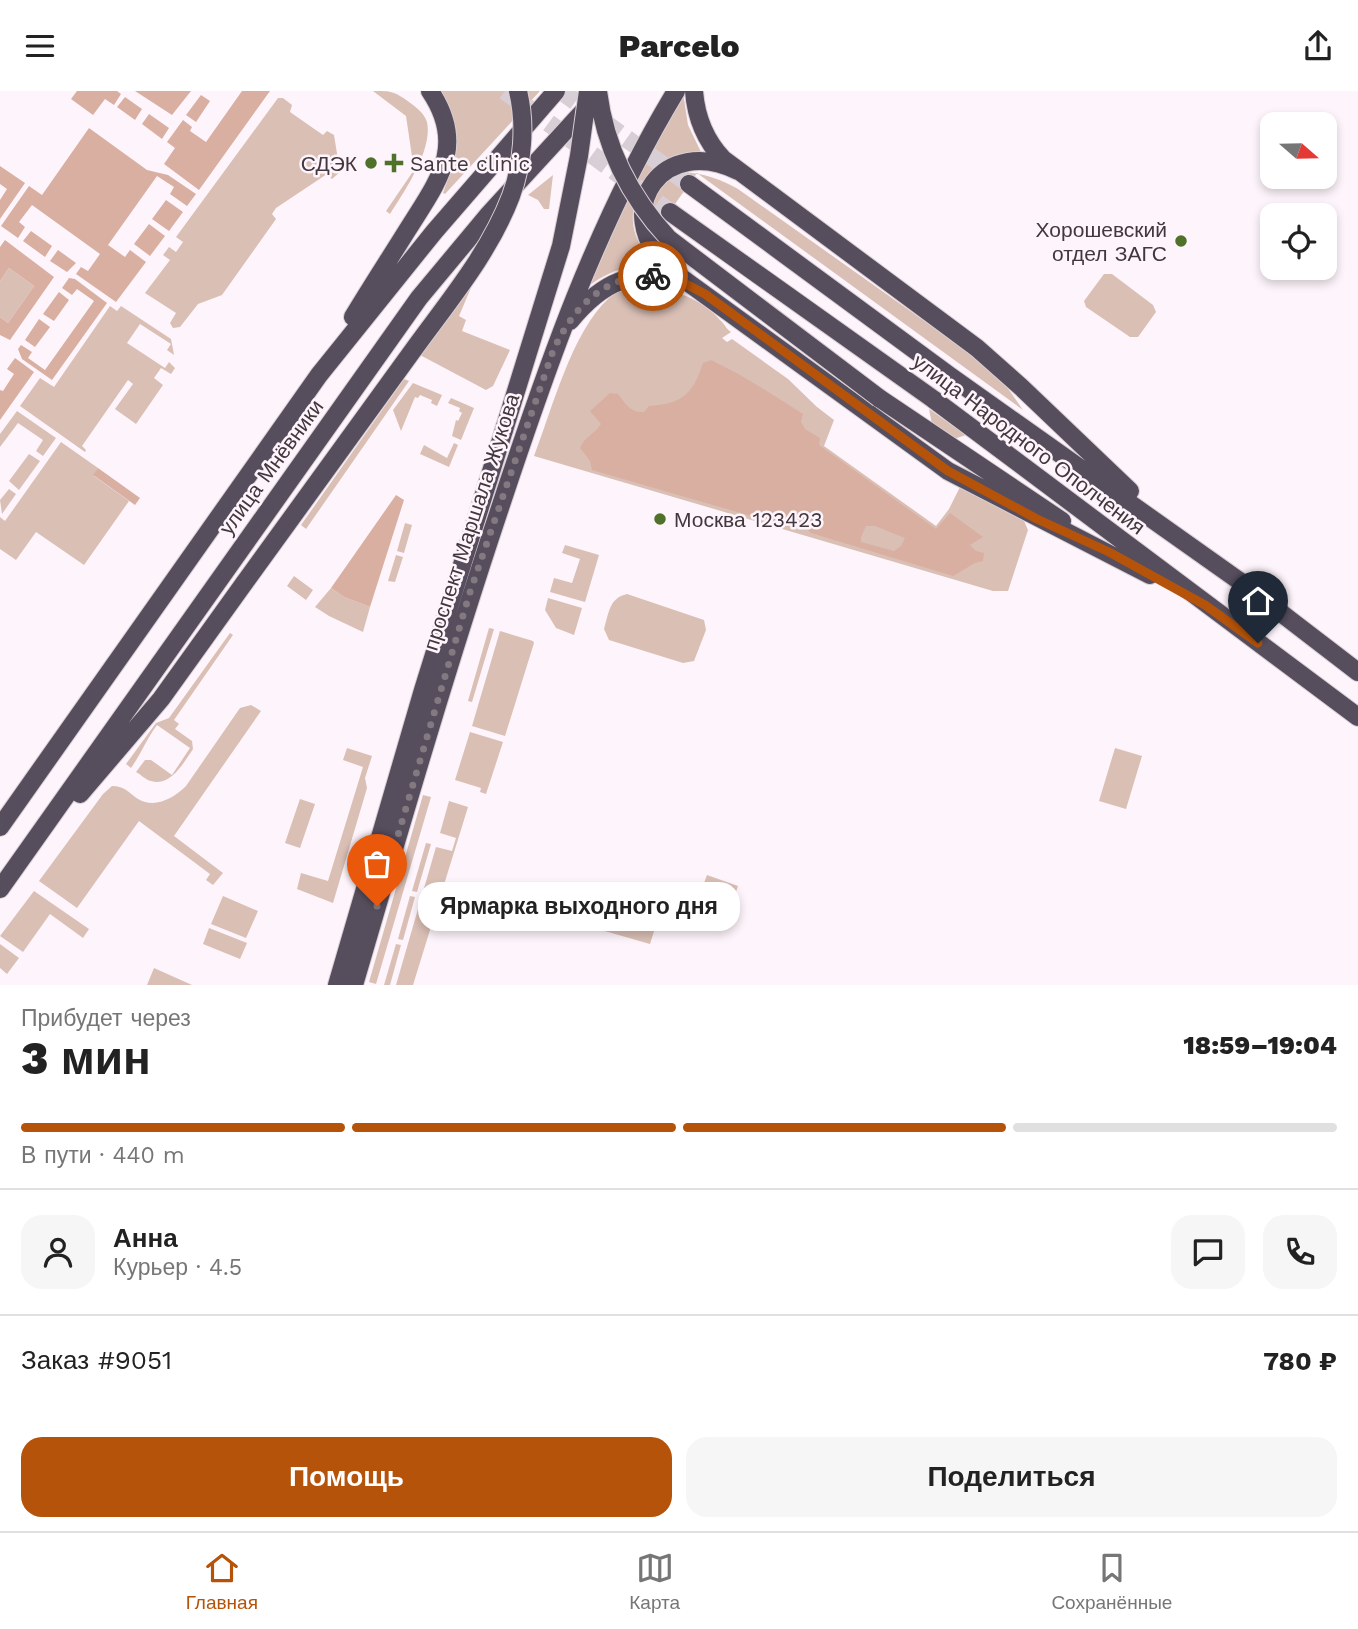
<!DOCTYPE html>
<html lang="ru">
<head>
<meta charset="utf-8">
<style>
  body { margin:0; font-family:"Work Sans",sans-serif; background:#f6f6f6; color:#222; height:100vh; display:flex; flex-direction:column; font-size:26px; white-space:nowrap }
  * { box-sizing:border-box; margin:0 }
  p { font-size:23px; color:#767676 }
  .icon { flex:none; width:38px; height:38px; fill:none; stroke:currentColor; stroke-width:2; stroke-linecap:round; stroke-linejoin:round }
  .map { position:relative; height:894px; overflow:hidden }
  .sheet { display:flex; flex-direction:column; background:#fff; flex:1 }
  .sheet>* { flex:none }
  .needle { width:46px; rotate:110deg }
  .controls { position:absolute; left:1260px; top:21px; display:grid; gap:14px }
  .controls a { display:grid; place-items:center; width:77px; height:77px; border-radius:14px; background:#fff; box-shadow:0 4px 10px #0003; font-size:35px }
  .pin { position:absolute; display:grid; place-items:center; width:60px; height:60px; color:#fff; margin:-72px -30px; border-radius:50% 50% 50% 0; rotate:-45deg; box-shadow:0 0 7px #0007 }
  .pin .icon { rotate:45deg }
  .courier { position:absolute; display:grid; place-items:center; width:70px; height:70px; margin:-35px; border:5px solid #b45309; border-radius:50%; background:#fff; color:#222; box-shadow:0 2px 9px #0007 }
  .bubble { position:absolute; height:49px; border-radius:21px; background:#fff; box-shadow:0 4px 10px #0003; font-size:23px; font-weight:800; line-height:49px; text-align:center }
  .summary em { font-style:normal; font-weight:800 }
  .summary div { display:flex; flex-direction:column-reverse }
  .summary { display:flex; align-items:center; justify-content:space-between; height:119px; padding:0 21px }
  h1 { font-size:46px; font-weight:800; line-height:52px }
  .bar { display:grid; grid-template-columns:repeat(4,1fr); gap:10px 7px; align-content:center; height:84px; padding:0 21px }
  .bar i { height:9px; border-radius:5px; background:#e0e0e0 }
  .bar .current { background:#b45309 }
  .bar p { grid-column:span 4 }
  .line { display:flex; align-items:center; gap:18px; padding:0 21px; border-top:2px solid #e0e0e0 }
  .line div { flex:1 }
  .round { display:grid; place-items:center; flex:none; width:74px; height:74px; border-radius:21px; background:#f6f6f6 }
  .button { display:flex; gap:14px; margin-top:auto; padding:14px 21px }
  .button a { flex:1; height:80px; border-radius:21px; background:#b45309; color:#fff; font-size:28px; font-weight:800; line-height:80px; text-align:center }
  .button a+a { background:#f6f6f6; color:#222 }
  header { display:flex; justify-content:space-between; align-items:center; height:91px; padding:0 21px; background:#fff; font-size:32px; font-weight:800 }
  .menu { display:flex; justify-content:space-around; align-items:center; height:98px; border-top:2px solid #e0e0e0; background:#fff; font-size:19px; color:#767676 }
  .menu a { display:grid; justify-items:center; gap:4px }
  .menu .current { color:#b45309 }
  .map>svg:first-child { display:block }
</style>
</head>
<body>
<header><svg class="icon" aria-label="menu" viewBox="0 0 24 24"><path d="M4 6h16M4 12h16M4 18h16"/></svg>Parcelo<svg class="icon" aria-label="share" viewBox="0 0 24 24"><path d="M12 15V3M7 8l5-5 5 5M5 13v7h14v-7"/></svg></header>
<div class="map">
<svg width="1358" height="894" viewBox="0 0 1358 894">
  <rect width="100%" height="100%" fill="#fef4fb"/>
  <path fill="#dabfb5" d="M 373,0 C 391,0 394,0 409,11 C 416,16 424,22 427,31 C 433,59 404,101 390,123 L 386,120 L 414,79 L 406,25 Z
    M 439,0 L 540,0 L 445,103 L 443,102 C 460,56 459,44 439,0 Z
    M 683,2 L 688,34 L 701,61 C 663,59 630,93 633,131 C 634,147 644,162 654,174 C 627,174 608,180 586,197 L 659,44 Z
    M 278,7 L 283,7 L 292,14 L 290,21 L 323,44 L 327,40 L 334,44 L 340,81 L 332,88 L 327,83 L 276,117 L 272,123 L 276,128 L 222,204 L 198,213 L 180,236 L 173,237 L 170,232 L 176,222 L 145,202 L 170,169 L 163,164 L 169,156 L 176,161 L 183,151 L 176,146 Z
    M 685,81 C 704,83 721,88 738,98 L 971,263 L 1002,289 L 1023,319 L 697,82 L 655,141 L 648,123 L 663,88 Z
    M 553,84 L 549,118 L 544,118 L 538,109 L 528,104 Z
    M 9,177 L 34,195 L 8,232 L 0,226 L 0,190 Z
    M 1104,183 L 1112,183 L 1153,214 L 1156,221 L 1138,246 L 1130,246 L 1086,216 L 1084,210 Z
    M 476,185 L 459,225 L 466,229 L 462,240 L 510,259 L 493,295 L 486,299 L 420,264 Z
    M 645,196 C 673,198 701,207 720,229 C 725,233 725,237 731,241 L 722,247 L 727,251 L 732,248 L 788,288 L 817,316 L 834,329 L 824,355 L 936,435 L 949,418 L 960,396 L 1024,430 L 1028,439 L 1008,500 L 993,500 L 534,365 C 552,319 572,240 609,207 C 618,199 633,197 645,196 Z
    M 110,215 L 117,220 L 121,215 L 171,248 L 174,264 L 167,259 L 171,253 L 140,233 L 127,252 L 165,277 L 169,271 L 175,277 L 171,283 L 161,277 L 154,287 L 163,294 L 136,333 L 115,318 L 133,293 L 128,289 L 82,355 L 86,359 L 85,361 L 20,315 L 40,287 L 54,296 Z
    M 404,288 L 409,290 L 306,438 L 301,434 Z
    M 413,292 L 442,304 L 437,315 L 431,312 L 432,309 L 420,304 L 418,307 L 415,306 L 401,340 L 393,319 Z
    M 451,307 L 474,317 L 461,349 L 452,345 L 456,329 L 458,330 L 462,322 L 459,320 L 460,317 L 448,312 Z
    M 929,318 L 966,344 L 954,348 L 932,333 Z
    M 17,320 L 56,347 L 43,365 L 36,360 L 43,349 L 18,332 L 0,356 L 0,343 Z
    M 61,351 L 98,377 L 94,385 L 129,410 L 84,474 L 36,441 L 16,469 L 0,458 L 0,426 L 5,430 Z
    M 454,352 L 458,354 L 449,376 L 420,363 L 424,354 L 447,367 Z
    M 29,363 L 40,370 L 19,399 L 9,390 Z
    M 9,398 L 16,403 L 2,423 L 0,409 Z
    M 405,432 L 412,434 L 404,462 L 397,460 Z
    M 565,454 L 599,464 L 585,511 L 550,501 L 554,487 L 572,492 L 580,468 L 562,462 Z
    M 396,464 L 403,466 L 395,491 L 388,490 Z
    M 294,485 L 313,499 L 306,509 L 287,495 Z
    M 331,497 L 344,506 L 370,516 L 363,541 L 329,525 L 315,516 Z
    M 627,503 L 704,529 L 706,539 L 694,570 L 683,572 L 609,549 L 604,538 C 609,522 609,507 627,503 Z
    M 548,507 L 582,517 L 574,544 L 556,537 L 545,519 Z
    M 489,537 L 494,538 L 472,611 L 468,610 Z
    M 500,540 L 533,550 L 534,552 L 505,645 L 472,635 Z
    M 230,542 L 233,544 L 174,629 L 179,633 L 175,638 L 192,650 L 193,658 C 184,671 171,696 151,690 C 146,689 140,683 136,681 L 145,669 L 151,669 L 172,684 L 190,657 L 157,634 C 146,649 141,663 131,677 L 126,673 L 156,632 L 169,627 Z
    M 251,614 L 261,620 L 174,745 L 223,782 L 213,794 L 206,789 L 210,783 L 139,730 L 77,817 L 39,790 L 103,703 L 112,695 C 125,695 129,702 138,708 C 155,718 174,707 186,695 L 240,617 Z
    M 470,641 L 503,651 L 486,703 L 480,701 L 481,697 L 455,689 Z
    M 347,657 L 372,665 L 365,687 L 367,697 L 333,812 L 297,798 L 301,782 L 328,790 L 363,676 L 343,669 Z
    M 1115,657 L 1142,665 L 1126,718 L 1099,710 Z
    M 423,704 L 431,706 L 376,893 L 369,891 Z
    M 300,708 L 315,713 L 300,757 L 285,752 Z
    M 449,710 L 468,716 L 413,894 L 396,894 L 436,756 L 452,760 L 456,747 L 440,742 Z
    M 426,752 L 431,753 L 417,801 L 412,800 Z
    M 707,784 L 738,795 L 732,812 L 710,805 L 697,811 Z
    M 509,792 L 539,801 L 538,806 L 605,826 L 607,820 L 656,834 L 650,853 L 601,839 L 602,833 L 535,813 L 533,818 L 504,810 Z
    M 34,800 L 89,838 L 83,847 L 50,823 L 23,861 L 0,845 Z
    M 223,805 L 258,820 L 246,847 L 211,833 Z
    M 410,805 L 415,806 L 403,849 L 398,848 Z
    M 209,837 L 247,852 L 240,868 L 203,853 Z
    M 0,853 L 19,867 L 7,883 L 0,877 Z
    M 396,853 L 401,854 L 390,894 L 384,894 Z
    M 154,877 L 192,894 L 147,894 Z"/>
  <path fill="#d9afa1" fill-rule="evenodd" d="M 77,0 L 117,0 L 121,3 L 114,14 L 105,8 L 93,24 L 71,8 Z
    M 135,0 L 191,0 L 172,24 Z
    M 242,0 L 270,0 L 199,99 L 164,73 L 175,57 L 167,51 L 183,29 L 192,36 L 190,40 L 206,51 Z
    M 201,4 L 210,10 L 196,31 L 186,24 Z
    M 125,6 L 142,18 L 135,29 L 117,16 Z
    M 149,23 L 169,37 L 162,48 L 142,33 Z
    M 89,37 L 147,79 L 168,84 L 196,103 L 187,115 L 170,103 L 174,96 L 157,85 L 108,154 L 125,166 L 130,159 L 146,171 L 116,211 L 76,183 L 81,176 L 88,180 L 100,163 L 32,114 L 19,131 L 25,136 L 18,147 L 1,135 L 29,95 L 42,104 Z
    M 0,75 L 25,92 L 0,128 L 0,109 L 7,98 L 0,93 Z
    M 166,109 L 183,121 L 169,140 L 152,128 Z
    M 149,133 L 165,145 L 150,165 L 134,153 Z
    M 31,140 L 52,155 L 45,166 L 23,150 Z
    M 5,149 L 54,186 L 10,249 L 0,244 L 0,226 L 8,232 L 34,195 L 9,177 L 0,190 L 0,156 Z
    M 58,159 L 76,172 L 67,181 L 50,170 Z
    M 69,187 L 75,188 L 107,212 L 52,289 L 22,268 L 18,258 L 21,254 L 32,261 L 28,267 L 45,279 L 94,210 L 77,198 L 72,204 L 62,197 Z
    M 59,201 L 69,209 L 54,230 L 43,223 Z
    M 39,228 L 50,236 L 35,256 L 25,249 Z
    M 15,267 L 34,281 L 0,329 L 0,299 L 3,300 L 14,283 L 7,278 Z
    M 711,269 C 743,284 773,304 803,323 L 801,331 L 805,338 L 820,347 L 819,354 L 936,438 L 950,422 L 983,446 L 970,454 L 976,460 L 984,462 L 983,470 L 975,472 L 953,485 L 811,442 L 805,436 L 790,430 L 782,434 L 592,379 L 590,370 L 580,357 C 584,346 595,343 601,333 L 590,320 L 610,302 L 618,303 C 626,313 630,322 644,321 L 649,315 C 682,313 693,303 703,272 ZM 866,435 L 875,435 L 905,447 L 901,455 L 894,460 L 861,451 L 861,446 Z
    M 98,377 L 140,407 L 135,414 L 93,384 Z
    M 396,404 L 404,409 L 370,516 L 344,506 L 331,497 Z"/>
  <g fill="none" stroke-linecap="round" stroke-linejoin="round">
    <path stroke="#d8ced5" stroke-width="18" stroke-dasharray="18 9" stroke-linecap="butt" d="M 505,0 L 670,121
      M 561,0 L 689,93"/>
    <defs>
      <path id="major" d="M 694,0 C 696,26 705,49 723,68 L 977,257 L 1021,296 L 1130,400
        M 738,80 C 664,43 609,117 668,177 L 948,380 L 1150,484
        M 689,93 L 950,285 L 1238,489 L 1358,581
        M 670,121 L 933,308 L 1358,626
        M 353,226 C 371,196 390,167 408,138 C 438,90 467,55 430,0
        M 570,230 C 602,191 633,176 683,191
        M 879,307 L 1062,430
        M 80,703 L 161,608 L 245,491
        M 0,736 L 319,284 L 434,141 L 556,0
        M 0,798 L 419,207 L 489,123 L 590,13
        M 337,894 L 423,599 L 504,339
        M 354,894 C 400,737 446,579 498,423 C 546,278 596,132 676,0"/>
    </defs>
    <use href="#major" stroke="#d8ced5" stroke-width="20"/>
    <use href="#major" stroke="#564d5d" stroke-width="18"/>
    <defs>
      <path id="major-bridge" d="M 598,0 C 605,58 630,106 669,148 L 879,307
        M 504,339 L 561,155 L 579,65 L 588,0
        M 245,491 C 300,414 356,338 411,262 C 447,212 489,163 511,105 C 523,72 526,34 518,0"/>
    </defs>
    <use href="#major-bridge" stroke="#d8ced5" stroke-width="20" stroke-linecap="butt"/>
    <use href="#major-bridge" stroke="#564d5d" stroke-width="18"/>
  </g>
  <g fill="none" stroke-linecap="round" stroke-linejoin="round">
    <path stroke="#837980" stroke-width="7" stroke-dasharray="0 12.6" d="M 377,815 L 470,501 L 553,260 C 573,217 603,184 653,185"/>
    <path stroke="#b45309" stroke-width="9" d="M 653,185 L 682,191 L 705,203 L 948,380 L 1037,428 L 1109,461 L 1205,514 L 1258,552"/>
  </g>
  <g fill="#4f7129" stroke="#fef4fb" stroke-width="2.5">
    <circle cx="371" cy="72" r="7"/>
    <path d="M390.5 61.5h7v7h7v7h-7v7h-7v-7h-7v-7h7z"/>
    <circle cx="1181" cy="150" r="7"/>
    <circle cx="660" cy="428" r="7"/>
  </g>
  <g text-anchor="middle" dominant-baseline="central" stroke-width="5" stroke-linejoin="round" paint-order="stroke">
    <g font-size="21" fill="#41373d" stroke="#fef4fb" text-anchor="end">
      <text x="357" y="72">СДЭК</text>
      <text x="410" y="72" text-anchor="start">Sante clinic</text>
      <text x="1167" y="138">Хорошевский<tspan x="1167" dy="24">отдел ЗАГС</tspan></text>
      <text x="674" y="428" text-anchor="start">Москва 123423</text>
    </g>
    <g font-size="21" fill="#41373d" stroke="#fef4fb">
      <text transform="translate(1029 353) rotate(37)">улица Народного Ополчения</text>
      <text transform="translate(271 376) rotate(-54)">улица Мнёвники</text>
      <text transform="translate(471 431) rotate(-72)">проспект Маршала Жукова</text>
    </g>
  </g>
</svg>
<div class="controls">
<a><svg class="needle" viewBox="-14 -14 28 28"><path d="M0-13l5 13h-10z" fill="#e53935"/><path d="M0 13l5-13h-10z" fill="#767676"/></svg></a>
<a><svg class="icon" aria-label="locate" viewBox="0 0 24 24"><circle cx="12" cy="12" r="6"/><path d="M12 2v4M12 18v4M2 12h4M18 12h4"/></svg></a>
</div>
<div class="pin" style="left:377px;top:815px;background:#ea580c"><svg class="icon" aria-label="bag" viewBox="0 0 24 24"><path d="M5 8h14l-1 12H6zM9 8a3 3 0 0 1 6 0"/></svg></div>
<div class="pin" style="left:1258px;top:552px;background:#1f2937"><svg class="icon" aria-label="home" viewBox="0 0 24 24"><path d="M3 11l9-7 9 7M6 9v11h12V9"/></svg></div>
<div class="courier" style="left:653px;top:185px"><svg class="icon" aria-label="bike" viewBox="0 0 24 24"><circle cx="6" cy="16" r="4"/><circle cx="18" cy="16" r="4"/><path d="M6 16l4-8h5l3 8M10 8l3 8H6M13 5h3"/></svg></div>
<div class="bubble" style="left:418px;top:791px;width:322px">Ярмарка выходного дня</div>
</div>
<section class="sheet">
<div class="summary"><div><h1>3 мин</h1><p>Прибудет через</p></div><em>18:59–19:04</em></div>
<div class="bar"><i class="current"></i><i class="current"></i><i class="current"></i><i></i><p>В пути · 440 m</p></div>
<div class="line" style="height:126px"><a class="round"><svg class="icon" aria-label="person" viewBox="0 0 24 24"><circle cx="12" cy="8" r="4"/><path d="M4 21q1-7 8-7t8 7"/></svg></a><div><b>Анна</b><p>Курьер · 4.5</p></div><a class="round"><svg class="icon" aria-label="chat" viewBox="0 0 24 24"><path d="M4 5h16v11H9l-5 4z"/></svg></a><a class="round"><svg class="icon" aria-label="phone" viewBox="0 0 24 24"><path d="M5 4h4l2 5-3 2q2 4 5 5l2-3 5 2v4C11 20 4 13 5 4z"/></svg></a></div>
<div class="line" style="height:91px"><div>Заказ #9051</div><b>780 ₽</b></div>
<div class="button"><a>Помощь</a><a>Поделиться</a></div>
</section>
<nav class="menu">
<a class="current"><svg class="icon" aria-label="home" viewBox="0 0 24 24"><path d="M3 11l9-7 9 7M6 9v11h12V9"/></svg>Главная</a>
<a><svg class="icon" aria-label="map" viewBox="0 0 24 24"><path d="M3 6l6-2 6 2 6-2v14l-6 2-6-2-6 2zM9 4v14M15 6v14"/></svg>Карта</a>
<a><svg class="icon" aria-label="saved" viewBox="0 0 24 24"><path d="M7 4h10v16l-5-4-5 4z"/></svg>Сохранённые</a>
</nav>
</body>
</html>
